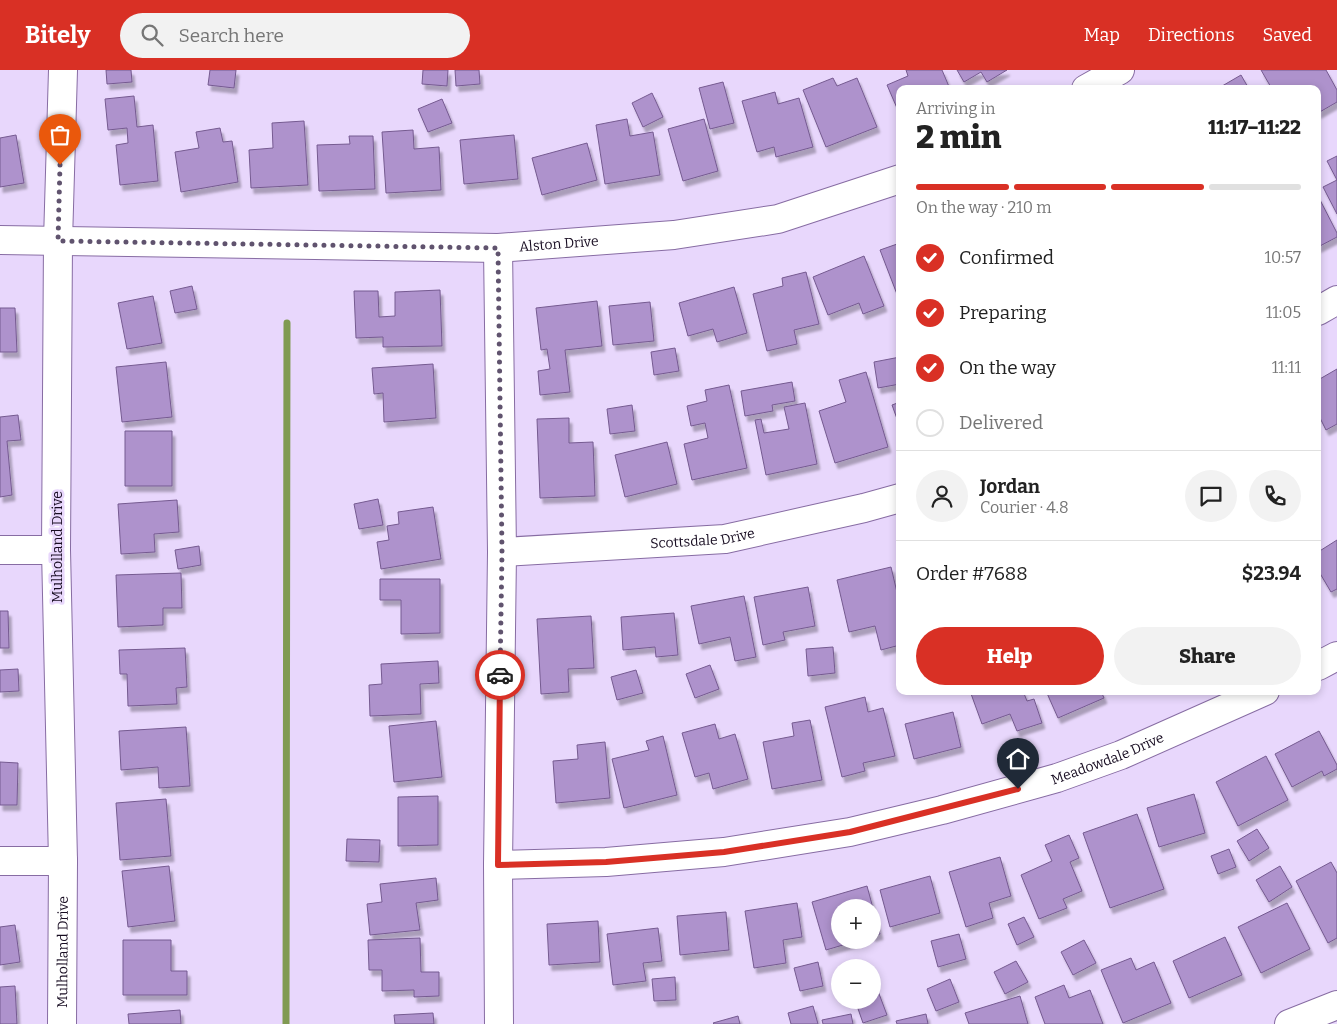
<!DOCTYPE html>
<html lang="en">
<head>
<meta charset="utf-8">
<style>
  body { margin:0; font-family:Bitter,serif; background:#f2f2f2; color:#222; height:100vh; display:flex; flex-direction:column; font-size:19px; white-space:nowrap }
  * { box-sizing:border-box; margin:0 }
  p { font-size:16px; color:#767676 }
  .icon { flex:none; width:28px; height:28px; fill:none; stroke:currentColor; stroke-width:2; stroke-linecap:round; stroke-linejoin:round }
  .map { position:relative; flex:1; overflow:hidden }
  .side { position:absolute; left:896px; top:15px; width:425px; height:610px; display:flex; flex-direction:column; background:#fff; border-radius:10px; box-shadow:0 2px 8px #0003 }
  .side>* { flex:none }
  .controls { position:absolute; left:831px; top:829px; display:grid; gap:10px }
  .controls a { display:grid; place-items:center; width:50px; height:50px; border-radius:50%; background:#fff; box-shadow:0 2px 8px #0003; font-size:25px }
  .pin { position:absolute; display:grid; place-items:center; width:42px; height:42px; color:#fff; margin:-51px -21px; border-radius:50% 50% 50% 0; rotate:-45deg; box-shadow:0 0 5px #0007 }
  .pin .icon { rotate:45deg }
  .courier { position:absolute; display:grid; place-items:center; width:50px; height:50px; margin:-25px; border:4px solid #d93025; border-radius:50%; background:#fff; color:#222; box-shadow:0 1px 6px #0007 }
  .headline em { font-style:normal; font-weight:800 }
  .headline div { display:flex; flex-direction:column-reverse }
  .headline { display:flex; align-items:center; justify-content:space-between; height:85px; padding:0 20px }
  h1 { font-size:32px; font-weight:800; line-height:38px }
  .bar { display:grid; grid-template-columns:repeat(4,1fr); gap:8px 5px; align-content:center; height:60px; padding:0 20px }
  .bar i { height:6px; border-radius:4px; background:#e0e0e0 }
  .bar .active { background:#d93025 }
  .bar p { grid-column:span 4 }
  .line { display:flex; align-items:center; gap:12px; padding:0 20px; border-top:1px solid #e0e0e0 }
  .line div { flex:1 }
  .round { display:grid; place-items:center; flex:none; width:52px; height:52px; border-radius:26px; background:#f2f2f2 }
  ol { padding:0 20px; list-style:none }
  li { display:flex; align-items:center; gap:15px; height:55px }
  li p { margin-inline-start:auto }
  li .icon { padding:5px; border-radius:50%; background:#d93025; color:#fff; stroke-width:4 }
  li:last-child { color:#767676 }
  li i { width:28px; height:28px; border:2px solid #e0e0e0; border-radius:50% }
  .primary-button { display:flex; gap:10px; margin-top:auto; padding:10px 20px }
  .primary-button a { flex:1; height:58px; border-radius:30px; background:#d93025; color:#fff; font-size:20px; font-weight:800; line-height:58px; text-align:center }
  .primary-button a+a { background:#f2f2f2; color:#222 }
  header { display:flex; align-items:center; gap:30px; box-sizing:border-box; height:70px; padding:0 25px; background:#d93025; color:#fff }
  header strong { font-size:24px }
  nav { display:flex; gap:28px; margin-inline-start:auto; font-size:18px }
  .search { width:350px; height:45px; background:#f2f2f2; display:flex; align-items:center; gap:12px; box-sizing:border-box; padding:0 18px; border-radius:28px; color:#767676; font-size:19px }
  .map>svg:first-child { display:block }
</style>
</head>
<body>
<header>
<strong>Bitely</strong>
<div class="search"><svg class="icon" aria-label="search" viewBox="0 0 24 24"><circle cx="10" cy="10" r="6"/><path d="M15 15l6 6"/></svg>Search here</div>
<nav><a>Map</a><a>Directions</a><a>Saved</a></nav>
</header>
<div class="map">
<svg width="1337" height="954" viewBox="0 0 1337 954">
  <defs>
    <filter id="shadow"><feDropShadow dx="3" dy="5.5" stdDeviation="1" flood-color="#0004"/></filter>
  </defs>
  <rect width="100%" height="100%" fill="#e8d7fc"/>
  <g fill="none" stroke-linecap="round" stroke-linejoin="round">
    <path stroke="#809a52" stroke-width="7" d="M 286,954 L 287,253"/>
  </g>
  <path fill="#ae92cc" stroke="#755a90" filter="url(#shadow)" d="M 106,0 L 131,0 L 132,12 L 107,14 Z
    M 210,0 L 236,0 L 234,18 L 208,15 Z
    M 423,0 L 448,0 L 447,16 L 422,14 Z
    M 455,0 L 479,0 L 480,14 L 456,16 Z
    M 906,0 L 942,0 L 950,19 L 900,19 L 900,45 L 887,15 L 908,6 Z
    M 957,0 L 1007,0 L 987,12 L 981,2 L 964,12 Z
    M 1261,0 L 1326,0 L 1337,20 L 1337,32 L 1318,43 L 1318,19 L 1298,19 L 1297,17 L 1294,19 L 1272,19 Z
    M 1241,5 L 1249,19 L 1217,19 Z
    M 833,8 L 837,16 L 857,8 L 877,57 L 826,77 L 803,20 Z
    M 723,12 L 734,53 L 710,59 L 699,18 Z
    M 775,22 L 778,34 L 799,28 L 813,77 L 776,87 L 774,77 L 757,82 L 742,31 Z
    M 652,23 L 663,47 L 643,57 L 632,33 Z
    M 134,26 L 137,57 L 153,55 L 158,111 L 120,115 L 116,75 L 128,73 L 127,58 L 108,60 L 105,29 Z
    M 442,29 L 452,53 L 428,62 L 418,39 Z
    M 627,49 L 630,66 L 653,62 L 660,105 L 605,114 L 596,55 Z
    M 704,49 L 718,101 L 683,111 L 668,59 Z
    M 304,51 L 308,115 L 251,118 L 249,80 L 273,78 L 272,53 Z
    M 220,58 L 223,72 L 232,71 L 238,112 L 181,122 L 175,82 L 199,78 L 196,62 Z
    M 413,60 L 414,79 L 439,77 L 441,120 L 386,123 L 382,62 Z
    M 16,65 L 24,113 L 0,117 L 0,68 Z
    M 514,65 L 518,109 L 464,114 L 460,70 Z
    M 349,66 L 373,66 L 375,119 L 319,121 L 317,75 L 350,74 Z
    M 587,73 L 597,110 L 542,125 L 532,88 Z
    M 1337,86 L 1337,144 L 1323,117 L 1337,110 L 1327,91 Z
    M 1318,126 L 1337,163 L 1337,167 L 1318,177 Z
    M 900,173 L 900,232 L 880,180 Z
    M 864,186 L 884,236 L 863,244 L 859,233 L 828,245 L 813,207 Z
    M 806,202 L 819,254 L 794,260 L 797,274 L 767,281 L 753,224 L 783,216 L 782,208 Z
    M 192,216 L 197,239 L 175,243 L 170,221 Z
    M 734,217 L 747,263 L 717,272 L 713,259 L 688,266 L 679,233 Z
    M 440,220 L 442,276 L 383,277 L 383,267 L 356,268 L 354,221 L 378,221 L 379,247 L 395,246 L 395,222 Z
    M 153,226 L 162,273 L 127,279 L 118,233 Z
    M 597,231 L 602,276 L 565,280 L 570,322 L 540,325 L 538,301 L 550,299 L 547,279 L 541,280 L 536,238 Z
    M 650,232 L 654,271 L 613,275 L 609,236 Z
    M 0,238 L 15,238 L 17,282 L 0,282 Z
    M 675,278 L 679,301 L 654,305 L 651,282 Z
    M 900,287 L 900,314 L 878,318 L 874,292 Z
    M 166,292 L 172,347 L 122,352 L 116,297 Z
    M 433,294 L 436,348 L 384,352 L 383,323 L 374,324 L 372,298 Z
    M 1337,299 L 1337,354 L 1326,360 L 1318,344 L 1318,310 Z
    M 866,302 L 888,377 L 835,393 L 819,341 L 846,332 L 839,310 Z
    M 792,312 L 795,331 L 772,335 L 773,341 L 745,346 L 741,321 Z
    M 729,315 L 747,398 L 692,410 L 684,374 L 708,368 L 705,353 L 691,356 L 687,336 L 707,331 L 705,320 Z
    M 900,332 L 900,357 L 892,335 Z
    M 805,333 L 817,394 L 766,405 L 755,350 L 761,349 L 764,363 L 789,359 L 784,337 Z
    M 632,335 L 635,361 L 610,364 L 607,339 Z
    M 18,345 L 21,370 L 7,371 L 12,425 L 0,427 L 0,347 Z
    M 569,348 L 569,373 L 593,372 L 595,426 L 540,428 L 537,349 Z
    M 125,361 L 172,361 L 172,416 L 125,416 Z
    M 667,372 L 677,414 L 625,427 L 615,385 Z
    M 378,429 L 383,455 L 359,459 L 354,434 Z
    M 177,430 L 179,462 L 154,464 L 155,482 L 121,484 L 118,434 Z
    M 433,437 L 441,489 L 381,499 L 377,472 L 389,470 L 387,456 L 399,454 L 398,442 Z
    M 1337,470 L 1337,519 L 1331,522 L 1318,500 L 1318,482 Z
    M 199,476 L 201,495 L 178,499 L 175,480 Z
    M 891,497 L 900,535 L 900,575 L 881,580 L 875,556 L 849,562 L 837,510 Z
    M 181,503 L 182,538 L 163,538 L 163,555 L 118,557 L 116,505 Z
    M 380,509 L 440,509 L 440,563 L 401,564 L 401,530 L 380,530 Z
    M 808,517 L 815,556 L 783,562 L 785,570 L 763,575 L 754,527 Z
    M 744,526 L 756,587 L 735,591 L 730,567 L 699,574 L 691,536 Z
    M 0,541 L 8,541 L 9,578 L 0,578 Z
    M 674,543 L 678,585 L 656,587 L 655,577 L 623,580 L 621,547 Z
    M 591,546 L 594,598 L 568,599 L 569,622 L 541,624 L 537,549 Z
    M 833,577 L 835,603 L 808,606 L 806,579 Z
    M 185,578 L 187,617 L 176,618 L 177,634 L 128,636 L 127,604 L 120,604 L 119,580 Z
    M 438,591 L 439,613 L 420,614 L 421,644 L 370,646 L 369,615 L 382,614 L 381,594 Z
    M 710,595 L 719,619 L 695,628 L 686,604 Z
    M 18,599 L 19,621 L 0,622 L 0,600 Z
    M 636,600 L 643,623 L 617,630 L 611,607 Z
    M 970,621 L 1023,621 L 1027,631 L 1034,629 L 1042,653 L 1017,661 L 1010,644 L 982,654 Z
    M 1046,621 L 1101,621 L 1104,628 L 1058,648 Z
    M 865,627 L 868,642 L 883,638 L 895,686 L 863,693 L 865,701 L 842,707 L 825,637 Z
    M 953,642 L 961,677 L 914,689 L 905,654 Z
    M 810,650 L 822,710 L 772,719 L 763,672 L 794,666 L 792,653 Z
    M 436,651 L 442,707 L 394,712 L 389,656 Z
    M 715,654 L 719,669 L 735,664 L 748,709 L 713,719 L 709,703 L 695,707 L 682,663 Z
    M 186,657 L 190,716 L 159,718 L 158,697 L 121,700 L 119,661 Z
    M 1319,661 L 1337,695 L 1337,699 L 1324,706 L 1322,701 L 1292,717 L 1275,684 Z
    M 663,666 L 677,725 L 624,738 L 612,689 L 649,680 L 646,671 Z
    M 605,672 L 610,728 L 556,733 L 553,691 L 578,689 L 577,675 Z
    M 1266,686 L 1288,730 L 1238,756 L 1216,712 Z
    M 0,692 L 18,693 L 17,735 L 0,735 Z
    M 1194,724 L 1205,763 L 1159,777 L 1147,738 Z
    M 438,726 L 438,775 L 398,776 L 398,727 Z
    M 166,729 L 171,786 L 120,790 L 116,733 Z
    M 1137,744 L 1164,819 L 1110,838 L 1083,763 Z
    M 1257,759 L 1269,778 L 1249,791 L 1237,771 Z
    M 1069,765 L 1079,788 L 1070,792 L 1082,821 L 1063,829 L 1067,838 L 1039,849 L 1021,805 L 1052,791 L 1045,775 Z
    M 347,769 L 380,770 L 379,792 L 346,791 Z
    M 1229,779 L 1236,797 L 1218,804 L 1211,786 Z
    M 1000,787 L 1011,826 L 989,833 L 993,848 L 966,857 L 949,802 Z
    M 1331,792 L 1337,803 L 1337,868 L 1328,873 L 1296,811 Z
    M 169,796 L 175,851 L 128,857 L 122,801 Z
    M 1280,796 L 1292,817 L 1269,832 L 1256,810 Z
    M 930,806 L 940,843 L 890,857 L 880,820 Z
    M 436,808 L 438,830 L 416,833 L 420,860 L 370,865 L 367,834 L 382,832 L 380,814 Z
    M 867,816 L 880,864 L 872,866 L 872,838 L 840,838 L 840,870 L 860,870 L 826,880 L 812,832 Z
    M 797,833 L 802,867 L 783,870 L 786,893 L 754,898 L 745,841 Z
    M 1287,833 L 1310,879 L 1261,903 L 1238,857 Z
    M 726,842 L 729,880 L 680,885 L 677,846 Z
    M 1024,847 L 1034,867 L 1017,875 L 1008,854 Z
    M 598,851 L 600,892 L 549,895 L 547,854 Z
    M 15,855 L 20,892 L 0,895 L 0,857 Z
    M 658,858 L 662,891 L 643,893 L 646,911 L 613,915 L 607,864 Z
    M 959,864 L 966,889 L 938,897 L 931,871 Z
    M 1225,867 L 1242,905 L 1189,928 L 1173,891 Z
    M 420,868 L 421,902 L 439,902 L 439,926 L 414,927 L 414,920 L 382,921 L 382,900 L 369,900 L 368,870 Z
    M 123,870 L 171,870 L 171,901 L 187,901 L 187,925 L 123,925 Z
    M 1084,870 L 1096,893 L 1073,905 L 1061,882 Z
    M 1131,888 L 1136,900 L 1154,892 L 1171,933 L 1123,953 L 1101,900 Z
    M 1016,891 L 1028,912 L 1005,924 L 994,902 Z
    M 818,892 L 823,916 L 800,921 L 794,898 Z
    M 675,907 L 676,930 L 654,931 L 652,909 Z
    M 950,909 L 959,932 L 936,941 L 927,919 Z
    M 1064,915 L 1069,928 L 1090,920 L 1103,954 L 1045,954 L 1035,927 Z
    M 15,916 L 17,954 L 0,954 L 0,917 Z
    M 878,921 L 887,945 L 863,953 L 855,930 L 872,930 L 872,923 Z
    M 1020,926 L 1028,954 L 969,954 L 965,943 Z
    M 813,936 L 818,954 L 791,954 L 788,943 Z
    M 180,940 L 181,954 L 129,954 L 128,944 Z
    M 433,943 L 434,954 L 395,954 L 394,945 Z
    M 851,944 L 853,954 L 823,954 L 822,950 Z
    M 926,944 L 928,954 L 897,954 L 896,951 Z
    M 738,946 L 740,954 L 714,954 L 713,953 Z"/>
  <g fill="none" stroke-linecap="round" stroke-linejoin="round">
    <defs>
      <g id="minor">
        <path d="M 1086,19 L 1120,0"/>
        <path id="s1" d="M 0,170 L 498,178 L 674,165 L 778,149 L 900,109"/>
        <path d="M 498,178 L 502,482 L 498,795 L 499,954"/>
        <path d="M 1318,241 L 1337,230"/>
        <path d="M 0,480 L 56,480"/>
        <path id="s2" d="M 502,482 L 725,469 L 864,438 L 900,428"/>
        <path d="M 1318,596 L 1337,586"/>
        <path d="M 0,791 L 63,791"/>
        <path id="s3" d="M 498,795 L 606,792 L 724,782 L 850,762 L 942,740 L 1057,708 L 1121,685 L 1265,621"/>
        <path id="s4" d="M 62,954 L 63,791 L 56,480 L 58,171 L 63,0"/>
        <path d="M 1289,954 L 1337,935"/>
      </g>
    </defs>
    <use href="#minor" stroke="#876ca3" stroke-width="30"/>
    <use href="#minor" stroke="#fff" stroke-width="28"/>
  </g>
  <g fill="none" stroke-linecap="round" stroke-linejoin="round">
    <path stroke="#60536e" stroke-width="5" stroke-dasharray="0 9" d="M 60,95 L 58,171 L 498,178 L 502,482 L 500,605"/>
    <path stroke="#d93025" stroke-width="6" d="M 500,605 L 498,795 L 606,792 L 724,782 L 850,762 L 1018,719"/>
  </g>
  <g text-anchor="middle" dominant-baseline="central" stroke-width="5" stroke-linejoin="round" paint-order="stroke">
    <g font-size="14" fill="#170c21" stroke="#e8d7fc">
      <text stroke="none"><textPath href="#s1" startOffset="559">Alston Drive</textPath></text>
      <text stroke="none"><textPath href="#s2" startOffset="201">Scottsdale Drive</textPath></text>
      <text transform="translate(57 477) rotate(-90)">Mulholland Drive</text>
      <text stroke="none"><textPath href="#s3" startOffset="622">Meadowdale Drive</textPath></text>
      <text stroke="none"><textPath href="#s4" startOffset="72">Mulholland Drive</textPath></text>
    </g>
  </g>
</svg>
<div class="controls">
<a>+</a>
<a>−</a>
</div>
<div class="pin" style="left:60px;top:95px;background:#ea580c"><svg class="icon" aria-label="bag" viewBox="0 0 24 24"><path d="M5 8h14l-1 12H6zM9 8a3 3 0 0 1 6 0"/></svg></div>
<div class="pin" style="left:1018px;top:719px;background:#1f2937"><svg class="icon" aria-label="home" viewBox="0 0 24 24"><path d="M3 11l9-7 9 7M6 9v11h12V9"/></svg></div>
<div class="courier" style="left:500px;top:605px"><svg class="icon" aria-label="car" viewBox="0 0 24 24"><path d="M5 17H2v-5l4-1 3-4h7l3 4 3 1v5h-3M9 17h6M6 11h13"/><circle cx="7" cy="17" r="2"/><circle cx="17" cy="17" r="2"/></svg></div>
<section class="side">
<div class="headline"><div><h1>2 min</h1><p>Arriving in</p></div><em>11:17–11:22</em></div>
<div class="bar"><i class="active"></i><i class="active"></i><i class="active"></i><i></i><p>On the way · 210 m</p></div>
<ol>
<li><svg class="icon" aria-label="check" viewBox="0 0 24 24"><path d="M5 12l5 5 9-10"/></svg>Confirmed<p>10:57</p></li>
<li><svg class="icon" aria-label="check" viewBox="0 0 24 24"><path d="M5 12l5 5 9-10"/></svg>Preparing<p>11:05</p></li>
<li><svg class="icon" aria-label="check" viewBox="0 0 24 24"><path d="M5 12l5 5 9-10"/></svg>On the way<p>11:11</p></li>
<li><i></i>Delivered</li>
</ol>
<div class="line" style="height:90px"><a class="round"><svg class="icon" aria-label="person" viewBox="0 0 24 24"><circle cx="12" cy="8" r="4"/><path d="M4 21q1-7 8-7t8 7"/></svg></a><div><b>Jordan</b><p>Courier · 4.8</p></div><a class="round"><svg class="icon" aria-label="chat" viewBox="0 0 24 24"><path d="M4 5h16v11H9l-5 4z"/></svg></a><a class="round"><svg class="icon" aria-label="phone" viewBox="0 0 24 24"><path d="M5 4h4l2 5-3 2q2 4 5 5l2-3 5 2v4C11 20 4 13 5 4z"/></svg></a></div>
<div class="line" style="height:65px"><div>Order #7688</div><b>$23.94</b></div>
<div class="primary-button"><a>Help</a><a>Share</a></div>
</section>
</div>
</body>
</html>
